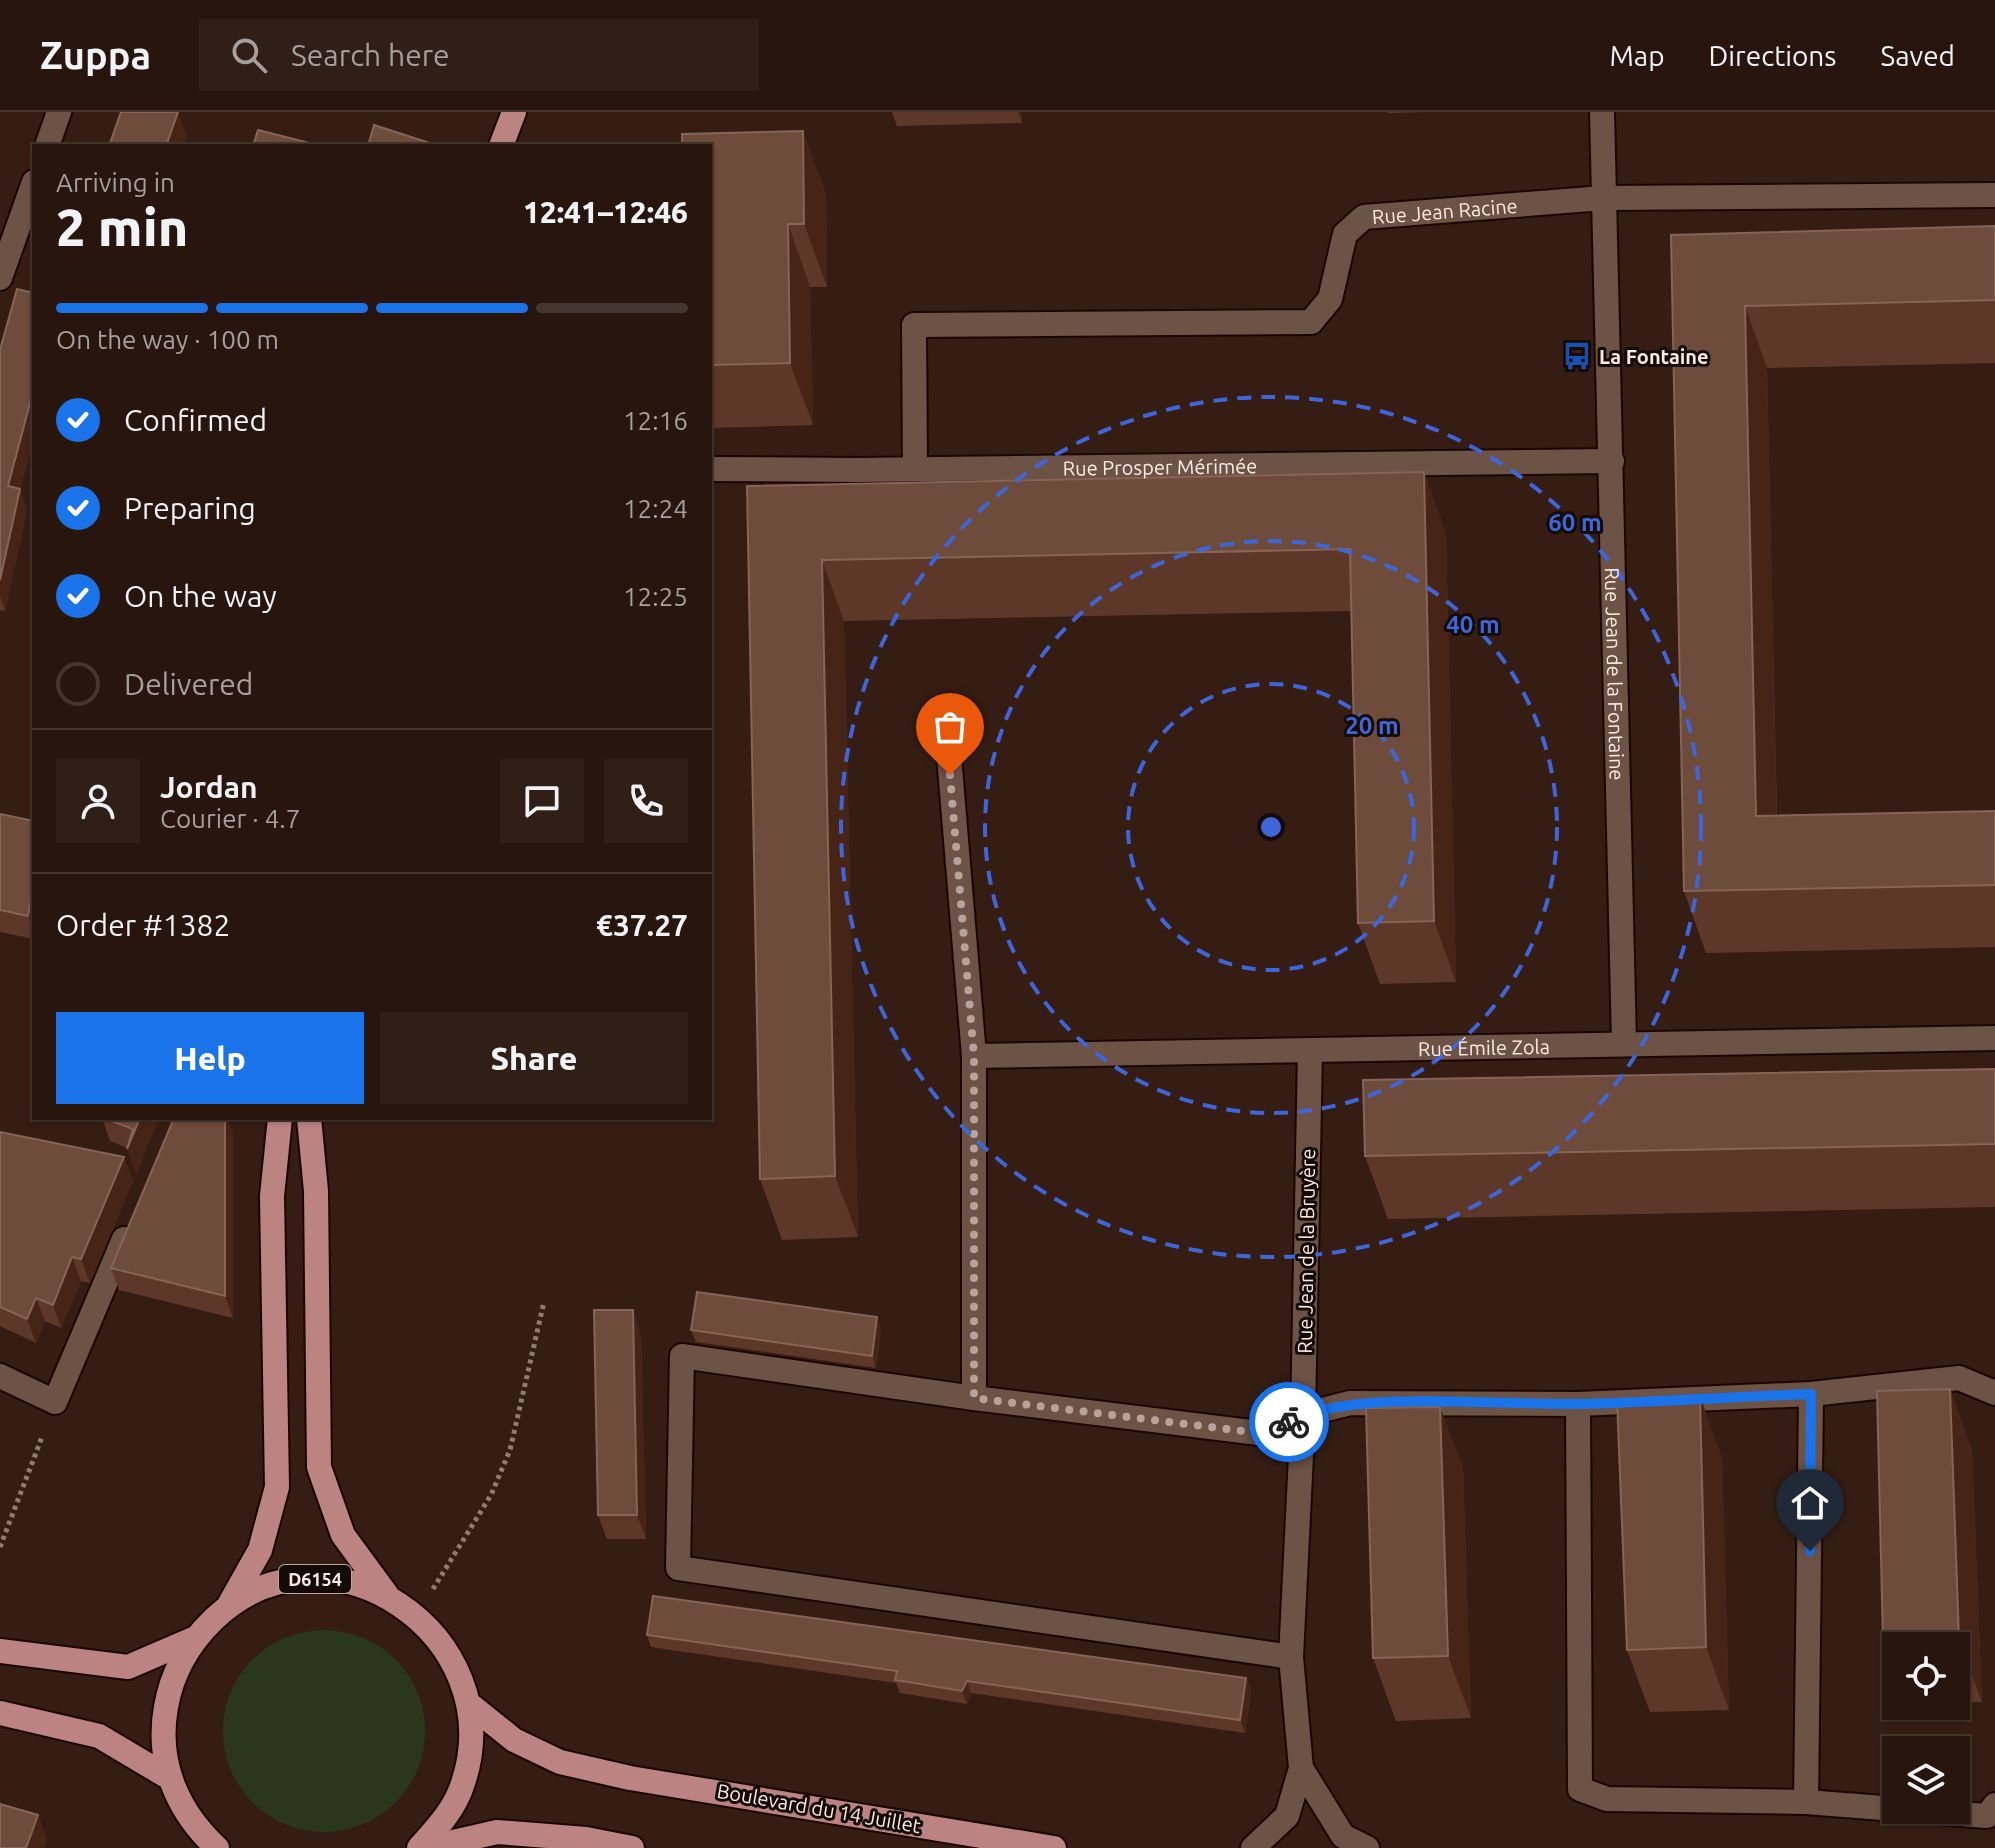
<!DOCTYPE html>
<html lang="en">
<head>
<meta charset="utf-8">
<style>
  body { margin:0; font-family:Ubuntu,sans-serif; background:#301f17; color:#f1f3f6; height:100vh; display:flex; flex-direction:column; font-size:30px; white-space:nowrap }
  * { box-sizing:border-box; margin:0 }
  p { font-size:26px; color:#a59f9e }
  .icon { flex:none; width:44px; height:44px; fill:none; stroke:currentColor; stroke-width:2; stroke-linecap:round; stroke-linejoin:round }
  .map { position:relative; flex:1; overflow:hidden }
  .sheet { position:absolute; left:32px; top:32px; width:680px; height:976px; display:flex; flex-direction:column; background:#28160e; border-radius:0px; box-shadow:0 2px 6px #0004,0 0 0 2px #44352e }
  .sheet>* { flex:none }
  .fabs { position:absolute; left:1882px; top:1520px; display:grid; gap:16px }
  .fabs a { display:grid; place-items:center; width:88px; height:88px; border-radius:0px; background:#28160e; box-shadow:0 2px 6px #0004,0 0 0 2px #44352e; font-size:40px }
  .pin { position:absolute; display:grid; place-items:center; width:68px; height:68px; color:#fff; margin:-82px -34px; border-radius:50% 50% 50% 0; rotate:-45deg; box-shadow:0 0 8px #0007 }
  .pin .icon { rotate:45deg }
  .courier { position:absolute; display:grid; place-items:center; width:80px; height:80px; margin:-40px; border:6px solid #1a73e8; border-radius:50%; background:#fff; color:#222; box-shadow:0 2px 10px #0007 }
  .summary em { font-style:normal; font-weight:800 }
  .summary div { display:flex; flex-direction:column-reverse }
  .summary { display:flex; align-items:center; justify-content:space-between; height:136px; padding:0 24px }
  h1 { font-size:52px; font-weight:800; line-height:60px }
  .bar { display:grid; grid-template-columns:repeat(4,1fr); gap:12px 8px; align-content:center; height:96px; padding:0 24px }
  .bar i { height:10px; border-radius:6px; background:#44352e }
  .bar .active { background:#1a73e8 }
  .bar p { grid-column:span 4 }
  .line { display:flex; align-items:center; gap:20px; padding:0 24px; border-top:2px solid #44352e }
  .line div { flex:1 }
  .round { display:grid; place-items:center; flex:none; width:84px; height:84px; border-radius:0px; background:#301f17 }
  ol { padding:0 24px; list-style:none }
  li { display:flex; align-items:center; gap:24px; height:88px }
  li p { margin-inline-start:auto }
  li .icon { padding:8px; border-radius:50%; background:#1a73e8; color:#fff; stroke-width:4 }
  li:last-child { color:#a59f9e }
  li i { width:44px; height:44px; border:4px solid #44352e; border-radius:50% }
  .primary-button { display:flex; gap:16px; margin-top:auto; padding:16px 24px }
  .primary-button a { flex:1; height:92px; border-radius:0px; background:#1a73e8; color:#fff; font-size:32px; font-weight:800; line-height:92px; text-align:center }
  .primary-button a+a { background:#301f17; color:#f1f3f6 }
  header { display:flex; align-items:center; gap:48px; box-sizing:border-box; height:112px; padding:0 40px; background:#28160e; border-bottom:2px solid #44352e }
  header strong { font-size:38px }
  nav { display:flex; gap:44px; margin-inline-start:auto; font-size:28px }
  .search { width:560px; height:72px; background:#301f17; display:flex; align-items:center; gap:20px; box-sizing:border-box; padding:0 28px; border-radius:0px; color:#a59f9e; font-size:30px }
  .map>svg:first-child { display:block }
</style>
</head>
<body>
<header>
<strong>Zuppa</strong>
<div class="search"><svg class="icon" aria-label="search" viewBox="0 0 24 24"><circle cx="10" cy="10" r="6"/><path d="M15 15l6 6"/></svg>Search here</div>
<nav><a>Map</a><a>Directions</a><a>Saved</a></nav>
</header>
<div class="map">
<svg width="1995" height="1736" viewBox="0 0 1995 1736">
  <rect width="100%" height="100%" fill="#351d13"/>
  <path fill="#2b371b" d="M223 1619a101 101 0 1 1 202 0a101 101 0 1 1-202 0Z"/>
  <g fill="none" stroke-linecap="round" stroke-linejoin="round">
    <defs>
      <g id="minor">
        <path id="s1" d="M 1602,0 L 1624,931"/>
        <path d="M 47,34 L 59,0"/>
        <path d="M 0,166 L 34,70"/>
        <path id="s2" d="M 710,357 L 858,358 L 1612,349"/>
        <path id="s3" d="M 915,357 L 914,213 L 1311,210 L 1330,187 L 1345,122 L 1364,105 L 1603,86 L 1995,83"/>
        <path d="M 948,632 L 974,944 L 974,1286"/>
        <path d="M 1310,939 L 1303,1303 L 1350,1291 L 1578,1292"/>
        <path id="s4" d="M 974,944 L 1995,926"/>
        <path d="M 682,1244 L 974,1286 L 1267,1322 L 1303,1303 L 1291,1545 L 678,1456 Z"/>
        <path d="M 0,1264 L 55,1290 L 124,1127"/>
        <path d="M 1301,1656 L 1343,1724 L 1367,1736"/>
        <path d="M 1806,1690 L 1607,1687 L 1580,1677 L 1578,1292 L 1811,1282"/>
        <path d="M 1896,1697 L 1806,1690 L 1811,1282 L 1959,1266 L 1995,1281"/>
        <path d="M 1909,1698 L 1987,1704 L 1995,1693"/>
        <path d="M 1253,1736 L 1287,1704 L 1301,1656 L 1291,1545"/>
      </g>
      <path id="major" d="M 501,34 L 514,0
        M 309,1006 L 316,1079 L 319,1355 L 343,1423 L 387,1483
        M 229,1493 L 260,1438 L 277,1375 L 272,1084 L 280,1006
        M 0,1539 L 128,1555 L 193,1527
        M 468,1591 L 514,1628 L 560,1650 L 630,1666 L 1054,1736
        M 0,1601 L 99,1624 L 168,1665
        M 217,1736 C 177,1699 156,1650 166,1595 C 172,1560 188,1532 214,1507 C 328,1398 512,1524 463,1671 C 455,1697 437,1716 419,1736
        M 427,1736 L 497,1720 L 586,1727 L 632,1736"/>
    </defs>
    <use href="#minor" stroke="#1b0701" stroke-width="28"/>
    <use href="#major" stroke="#1b0701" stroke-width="28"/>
    <path stroke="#917c74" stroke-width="5" stroke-dasharray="4 4" stroke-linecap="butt" d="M 0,1435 L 42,1325
      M 433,1477 L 491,1383 L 510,1338 L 544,1190"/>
    <use href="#minor" stroke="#6d5246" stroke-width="24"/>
    <use href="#major" stroke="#bc8383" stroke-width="24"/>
  </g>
  <path fill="#5d3828" d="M 892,0 L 1022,0 L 1022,11 L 897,14 Z
    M 1387,0 L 1429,0 L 1388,1 Z
    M 710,34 L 826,81 L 827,175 L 810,175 L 813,313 L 710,316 Z
    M 1995,114 L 1995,251 L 1767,256 L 1777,703 L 1995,699 L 1995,835 L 1706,841 L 1684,779 L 1671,123 Z
    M 34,181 L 34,326 L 20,378 L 27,398 L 5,499 L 0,498 L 0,238 Z
    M 747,374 L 1446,421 L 1456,870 L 1380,872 L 1358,811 L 1351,499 L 844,509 L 858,1125 L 782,1128 L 760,1067 Z
    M 0,702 L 34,709 L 34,827 L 0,820 Z
    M 1995,957 L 1995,1095 L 1388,1107 L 1365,1044 Z
    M 102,1006 L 159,1006 L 136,1062 L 127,1036 L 110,1029 Z
    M 0,1020 L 124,1045 L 133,1069 L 90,1171 L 81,1169 L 61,1216 L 45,1209 L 36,1231 L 0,1214 Z
    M 233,1021 L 233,1206 L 119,1178 L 111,1156 Z
    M 881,1217 L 876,1256 L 696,1230 L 691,1218 Z
    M 641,1222 L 646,1427 L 607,1427 L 598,1403 Z
    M 1950,1277 L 1972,1339 L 1982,1590 L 1956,1590 L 1956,1534 L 1896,1534 L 1896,1565 L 1883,1529 Z
    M 1440,1295 L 1463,1357 L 1471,1606 L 1396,1609 L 1373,1546 Z
    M 1722,1346 L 1729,1598 L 1650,1600 L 1627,1538 Z
    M 647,1523 L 1246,1566 L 1251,1579 L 1245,1621 L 971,1581 L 967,1592 L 900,1581 L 896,1571 L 651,1535 Z"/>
  <path fill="#462517" d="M 178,0 L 187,24 L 183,34 L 166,34 Z
    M 1018,0 L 1022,0 L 1022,11 Z
    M 803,19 L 826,81 L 827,175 L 804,112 Z
    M 788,112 L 810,175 L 813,313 L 790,251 Z
    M 1745,194 L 1767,256 L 1778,765 L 1756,704 Z
    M 34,276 L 34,326 L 20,378 L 27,398 L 5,499 L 0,484 L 0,468 L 8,374 Z
    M 1424,360 L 1446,421 L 1456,870 L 1434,809 Z
    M 822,448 L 844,509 L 858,1125 L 835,1064 Z
    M 34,770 L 34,822 L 28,804 Z
    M 140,1006 L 159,1006 L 136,1062 L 127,1037 Z
    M 225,1006 L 228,1006 L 233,1021 L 233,1206 L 225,1184 Z
    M 124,1045 L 133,1069 L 90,1171 L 81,1147 Z
    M 72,1145 L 81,1169 L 61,1216 L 53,1193 Z
    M 36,1186 L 45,1209 L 36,1231 L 27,1207 Z
    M 633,1198 L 641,1222 L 646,1427 L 637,1403 Z
    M 877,1205 L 881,1217 L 876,1256 L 872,1244 Z
    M 1950,1277 L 1972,1339 L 1982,1590 L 1959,1527 Z
    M 1700,1284 L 1722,1346 L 1729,1598 L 1706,1535 Z
    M 1440,1295 L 1463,1357 L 1471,1606 L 1448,1544 Z
    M 1246,1566 L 1251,1579 L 1245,1621 L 1240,1608 Z
    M 967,1569 L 971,1581 L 967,1592 L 962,1579 Z
    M 38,1703 L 47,1727 L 44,1736 L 26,1736 Z"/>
  <path fill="#6e4c3c" stroke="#846557" stroke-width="2" d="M 121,0 L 178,0 L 166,34 L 109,34 Z
    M 374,13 L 436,33 L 436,34 L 368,34 Z
    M 258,18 L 321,34 L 253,34 Z
    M 803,19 L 804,112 L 788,112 L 790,251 L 710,253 L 710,34 L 682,34 L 682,22 Z
    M 1995,114 L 1995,188 L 1745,194 L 1756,704 L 1995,699 L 1995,773 L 1684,779 L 1671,123 Z
    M 17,177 L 34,181 L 34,276 L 8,374 L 20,377 L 0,468 L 0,238 Z
    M 1424,360 L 1434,809 L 1358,811 L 1350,437 L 822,448 L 835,1064 L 760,1067 L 747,374 Z
    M 0,702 L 34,709 L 34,770 L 28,804 L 0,798 Z
    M 1995,957 L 1995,1032 L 1365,1044 L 1363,968 Z
    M 104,1006 L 140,1006 L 127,1037 L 133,1017 Z
    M 174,1006 L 225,1006 L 225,1184 L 111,1156 Z
    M 0,1020 L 124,1045 L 81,1147 L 72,1145 L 53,1193 L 36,1186 L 27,1207 L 0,1195 Z
    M 697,1180 L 877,1205 L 872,1244 L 691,1218 Z
    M 594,1198 L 633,1198 L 637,1403 L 598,1403 Z
    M 1950,1277 L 1959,1527 L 1883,1529 L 1877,1279 Z
    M 1700,1284 L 1706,1535 L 1627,1538 L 1617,1287 Z
    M 1440,1295 L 1448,1544 L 1373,1546 L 1366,1296 Z
    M 653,1484 L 1246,1566 L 1240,1608 L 967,1569 L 962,1579 L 895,1568 L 897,1559 L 647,1523 Z
    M 0,1692 L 38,1703 L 26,1736 L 0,1736 Z"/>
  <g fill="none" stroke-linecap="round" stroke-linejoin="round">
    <path stroke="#b6a39b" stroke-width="8" stroke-dasharray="0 14.4" d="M 950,663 L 974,944 L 974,1286 L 1267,1322 L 1289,1310"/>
    <path stroke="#1a73e8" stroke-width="10" d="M 1289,1310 C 1352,1276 1503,1294 1579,1292 C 1657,1290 1734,1285 1811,1282 L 1810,1439"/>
  </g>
  <g fill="none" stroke="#3e66da" stroke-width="4" stroke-dasharray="14 10">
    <circle cx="1271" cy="715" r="143"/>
    <circle cx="1271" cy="715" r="286"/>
    <circle cx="1271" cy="715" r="430"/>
  </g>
  <defs>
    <symbol id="bus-bare" viewBox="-9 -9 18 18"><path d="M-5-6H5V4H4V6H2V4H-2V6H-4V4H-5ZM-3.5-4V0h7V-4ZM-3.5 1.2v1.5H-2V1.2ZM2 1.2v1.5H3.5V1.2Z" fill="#1a4fb4" stroke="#150b06" stroke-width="2.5" paint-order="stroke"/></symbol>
  </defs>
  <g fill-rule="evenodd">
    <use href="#bus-bare" x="1557" y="224" width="40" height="40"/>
  </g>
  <g text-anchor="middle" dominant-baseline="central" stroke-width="6" stroke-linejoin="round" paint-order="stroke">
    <rect fill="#150b06" stroke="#b7a8a1" stroke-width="2" x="279" y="1453" width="72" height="28" rx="6"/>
    <g font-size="18" font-weight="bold" fill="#fcebe4">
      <text x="315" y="1467">D6154</text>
    </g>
    <g font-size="20" fill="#fcebe4" stroke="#150b06">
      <text stroke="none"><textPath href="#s3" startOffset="744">Rue Jean Racine</textPath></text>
      <text stroke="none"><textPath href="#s2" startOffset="450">Rue Prosper Mérimée</textPath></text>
      <text stroke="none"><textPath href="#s1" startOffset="562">Rue Jean de la Fontaine</textPath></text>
      <text stroke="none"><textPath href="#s4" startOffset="510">Rue Émile Zola</textPath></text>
      <text transform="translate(1306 1139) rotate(-89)">Rue Jean de la Bruyère</text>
      <text transform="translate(819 1696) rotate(10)">Boulevard du 14 Juillet</text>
    </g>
    <g font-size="20" font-weight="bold" fill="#fcebe4" stroke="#150b06" text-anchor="start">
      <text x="1599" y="244">La Fontaine</text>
    </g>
  </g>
  <circle cx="1271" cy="715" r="12" fill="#3e66da" stroke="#150b06" stroke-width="4"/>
  <g font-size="24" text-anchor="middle" font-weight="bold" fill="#3e66da" stroke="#150b06" stroke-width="6" stroke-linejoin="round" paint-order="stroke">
    <text x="1575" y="419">60 m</text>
    <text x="1473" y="521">40 m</text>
    <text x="1372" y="622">20 m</text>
  </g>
</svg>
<div class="fabs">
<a><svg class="icon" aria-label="locate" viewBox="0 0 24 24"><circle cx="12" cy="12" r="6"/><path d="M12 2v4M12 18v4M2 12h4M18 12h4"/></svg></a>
<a><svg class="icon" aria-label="layers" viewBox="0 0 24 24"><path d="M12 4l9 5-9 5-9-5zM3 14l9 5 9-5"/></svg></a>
</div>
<div class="pin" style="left:950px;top:663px;background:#ea580c"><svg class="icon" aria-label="bag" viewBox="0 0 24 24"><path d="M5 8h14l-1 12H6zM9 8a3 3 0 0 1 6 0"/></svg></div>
<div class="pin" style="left:1810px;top:1439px;background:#1f2937"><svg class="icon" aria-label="home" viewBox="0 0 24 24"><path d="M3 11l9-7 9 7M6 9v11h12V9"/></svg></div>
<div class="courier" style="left:1289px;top:1310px"><svg class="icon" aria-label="bike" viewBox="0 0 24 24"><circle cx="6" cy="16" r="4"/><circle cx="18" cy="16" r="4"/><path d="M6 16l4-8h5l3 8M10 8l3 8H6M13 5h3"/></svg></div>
<section class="sheet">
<div class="summary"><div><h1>2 min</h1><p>Arriving in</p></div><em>12:41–12:46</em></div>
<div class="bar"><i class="active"></i><i class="active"></i><i class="active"></i><i></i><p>On the way · 100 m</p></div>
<ol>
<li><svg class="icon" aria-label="check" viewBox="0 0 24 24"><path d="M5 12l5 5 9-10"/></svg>Confirmed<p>12:16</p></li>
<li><svg class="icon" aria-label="check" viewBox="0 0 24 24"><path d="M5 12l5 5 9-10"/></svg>Preparing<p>12:24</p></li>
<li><svg class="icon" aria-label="check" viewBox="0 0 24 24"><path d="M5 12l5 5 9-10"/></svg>On the way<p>12:25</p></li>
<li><i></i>Delivered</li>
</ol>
<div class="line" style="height:144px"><a class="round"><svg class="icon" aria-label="person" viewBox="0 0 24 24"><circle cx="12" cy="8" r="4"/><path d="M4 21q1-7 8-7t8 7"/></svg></a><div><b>Jordan</b><p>Courier · 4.7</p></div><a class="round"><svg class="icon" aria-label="chat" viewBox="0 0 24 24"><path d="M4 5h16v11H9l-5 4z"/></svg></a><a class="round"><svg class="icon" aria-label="phone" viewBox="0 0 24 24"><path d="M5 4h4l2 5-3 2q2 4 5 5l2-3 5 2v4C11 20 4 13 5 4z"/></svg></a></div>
<div class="line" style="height:104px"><div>Order #1382</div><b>€37.27</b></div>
<div class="primary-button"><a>Help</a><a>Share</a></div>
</section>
</div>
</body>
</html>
